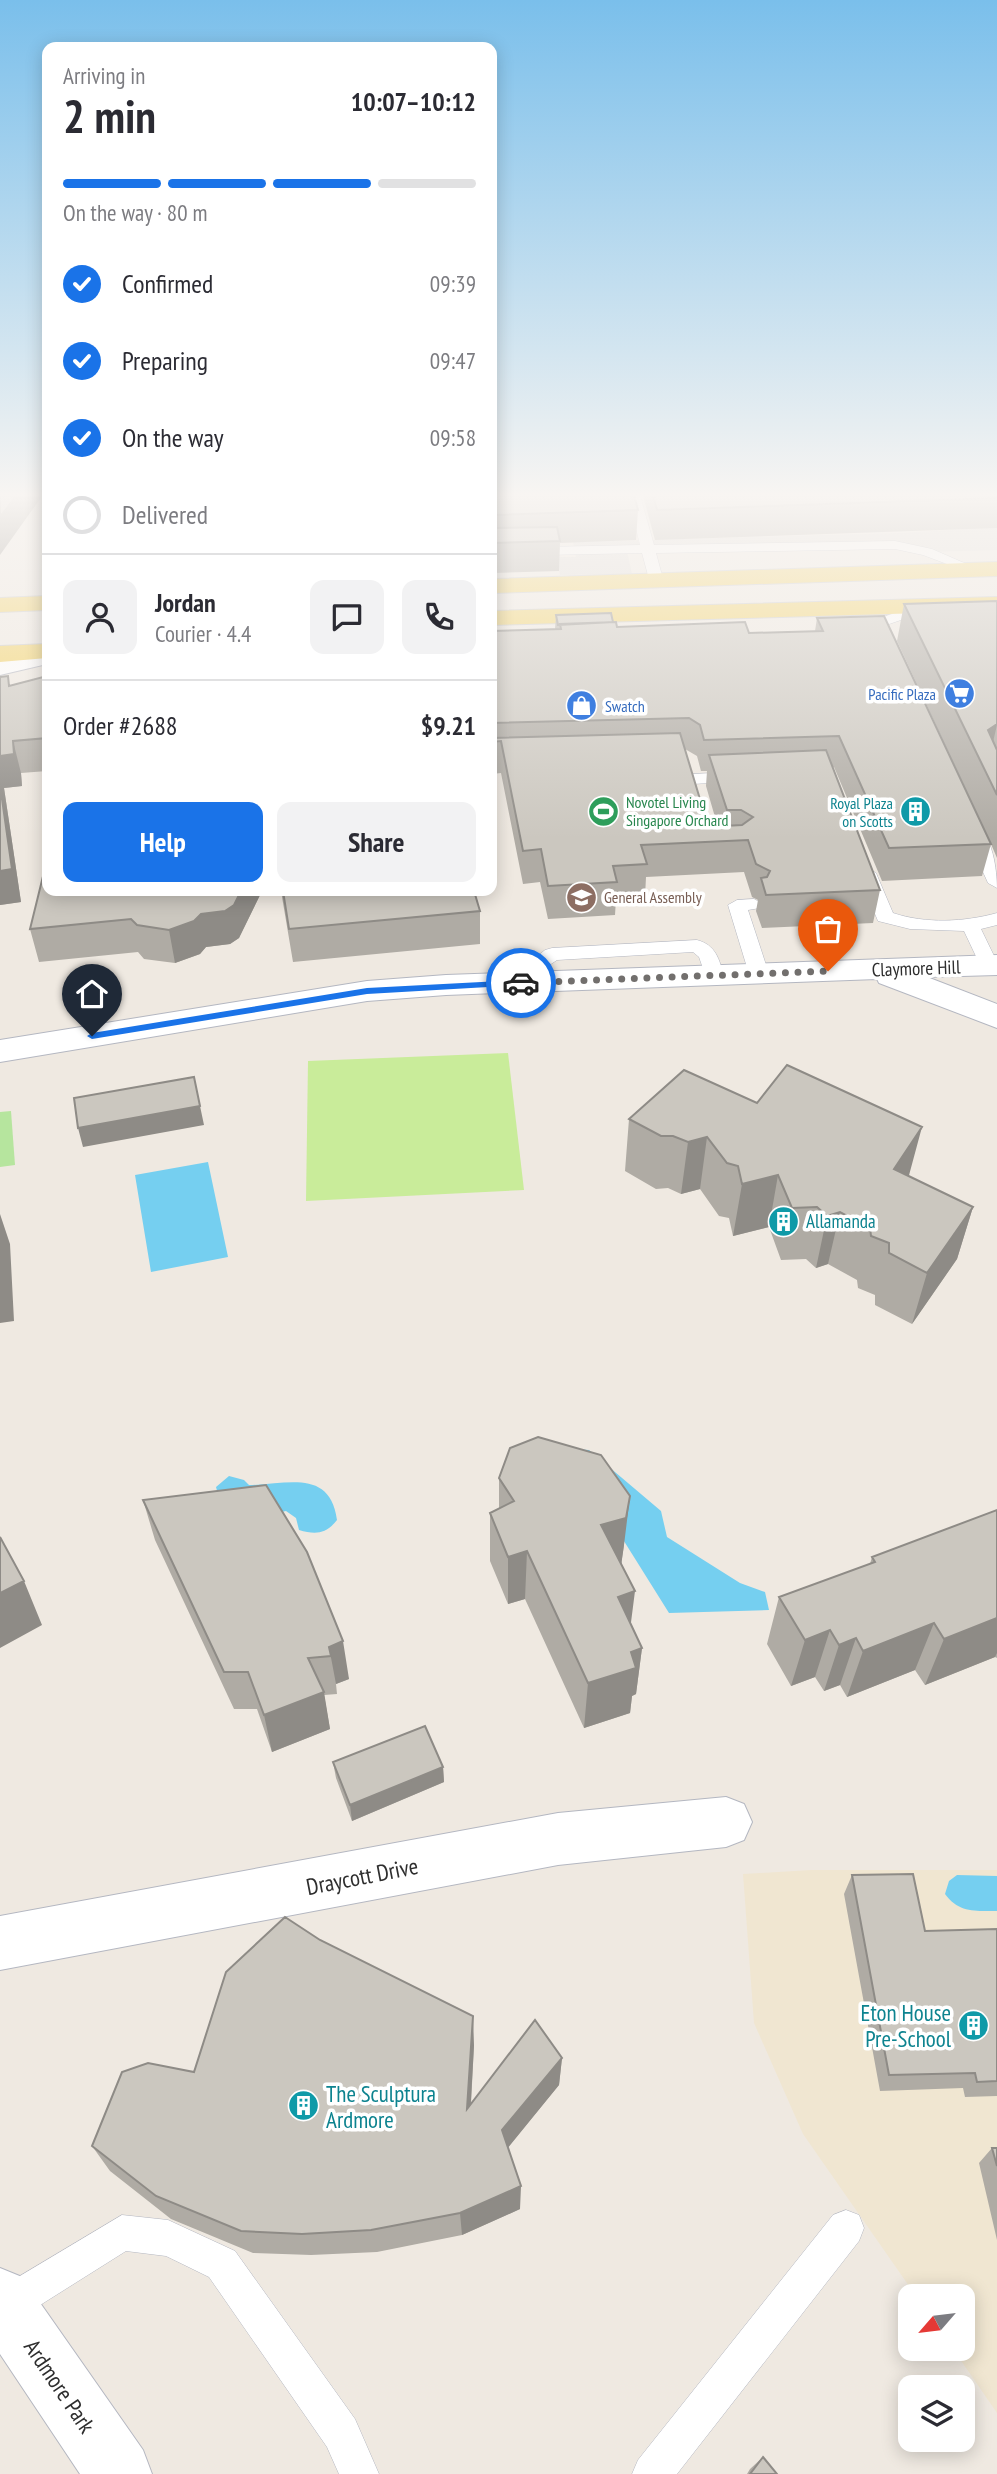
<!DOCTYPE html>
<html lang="en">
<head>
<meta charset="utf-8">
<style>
  body { margin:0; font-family:"PT Sans Narrow",sans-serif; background:#f2f2f3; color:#2b2b33; height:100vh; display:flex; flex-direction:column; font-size:26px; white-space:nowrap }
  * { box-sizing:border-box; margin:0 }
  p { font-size:23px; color:#7c7c81 }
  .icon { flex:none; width:38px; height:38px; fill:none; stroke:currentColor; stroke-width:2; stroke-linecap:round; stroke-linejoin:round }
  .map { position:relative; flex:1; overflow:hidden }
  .side { position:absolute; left:42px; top:42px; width:455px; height:854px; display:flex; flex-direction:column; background:#fff; border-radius:14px; box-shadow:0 4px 18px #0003 }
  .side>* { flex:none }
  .needle { width:46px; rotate:242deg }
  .tools { position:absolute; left:898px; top:2284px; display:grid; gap:14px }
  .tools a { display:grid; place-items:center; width:77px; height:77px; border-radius:14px; background:#fff; box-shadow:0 4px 18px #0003; font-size:35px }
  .pin { position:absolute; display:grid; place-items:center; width:60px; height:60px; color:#fff; margin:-72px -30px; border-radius:50% 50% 50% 0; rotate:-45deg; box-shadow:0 0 7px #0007 }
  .pin .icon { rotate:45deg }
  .courier { position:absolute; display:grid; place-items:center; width:70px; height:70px; margin:-35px; border:5px solid #1a73e8; border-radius:50%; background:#fff; color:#222; box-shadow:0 2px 9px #0007 }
  .summary em { font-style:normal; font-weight:600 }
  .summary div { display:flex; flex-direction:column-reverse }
  .summary { display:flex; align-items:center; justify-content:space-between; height:119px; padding:0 21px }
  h1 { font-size:46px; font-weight:600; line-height:52px }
  .bar { display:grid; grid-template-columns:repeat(4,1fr); gap:10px 7px; align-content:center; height:84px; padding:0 21px }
  .bar i { height:9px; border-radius:5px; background:#e1e1e2 }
  .bar .on { background:#1a73e8 }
  .bar p { grid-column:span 4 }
  .line { display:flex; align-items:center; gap:18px; padding:0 21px; border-top:2px solid #e1e1e2 }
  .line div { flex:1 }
  .round { display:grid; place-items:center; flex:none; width:74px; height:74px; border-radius:14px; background:#f2f2f3 }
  ol { padding:0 21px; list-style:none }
  li { display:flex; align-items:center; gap:21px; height:77px }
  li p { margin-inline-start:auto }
  li .icon { padding:7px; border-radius:50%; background:#1a73e8; color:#fff; stroke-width:4 }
  li:last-child { color:#7c7c81 }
  li i { width:38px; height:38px; border:4px solid #e1e1e2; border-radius:50% }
  .primary-button { display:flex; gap:14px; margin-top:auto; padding:14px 21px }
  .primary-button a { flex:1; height:80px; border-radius:14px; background:#1a73e8; color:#fff; font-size:28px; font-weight:600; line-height:80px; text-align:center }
  .primary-button a+a { background:#f2f2f3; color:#2b2b33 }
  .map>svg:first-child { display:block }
</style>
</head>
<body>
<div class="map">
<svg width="997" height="2474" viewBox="0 0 997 2474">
  <rect width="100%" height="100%" fill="#efe9e1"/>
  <path fill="#f0e6d1" d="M 811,1870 L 997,1870 L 997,2413 L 953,2349 L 962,2348 L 962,2296 L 916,2296 L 803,2134 L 754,2023 L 743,1874 Z"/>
  <path fill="#b6e59e" d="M 11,1111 L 15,1165 L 0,1167 L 0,1112 Z"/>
  <path fill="#c9ec9a" d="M 508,1053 L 524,1190 L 306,1201 L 308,1061 Z"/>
  <path fill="#dfdcd8" d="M 997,527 L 997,550 L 927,552 L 910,548 L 627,551 L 632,574 L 560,575 L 557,557 L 576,557 L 573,542 L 901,533 Z"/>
  <path fill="#75cff0" d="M 208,1162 L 228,1257 L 151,1272 L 135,1175 Z
    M 557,1448 L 589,1450 L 661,1511 L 667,1537 L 740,1583 L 765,1592 L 769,1610 L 669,1613 L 592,1490 Z
    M 229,1476 L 244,1480 L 249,1485 C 286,1485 330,1468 337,1520 C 326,1534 316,1535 299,1530 L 296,1518 L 286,1511 L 267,1515 L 222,1509 L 216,1487 Z
    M 957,1875 L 997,1876 L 997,1911 C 975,1911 959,1913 945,1894 L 949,1881 Z"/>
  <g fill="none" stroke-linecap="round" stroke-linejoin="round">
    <defs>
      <path id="service" d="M 627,492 L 639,492 L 654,545 L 895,541 L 932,549 L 978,569 L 971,573 L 923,555 L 895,549 L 656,553 L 663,579 L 656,583 L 649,579 L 642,553 L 492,556 L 492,548 L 640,545 Z
        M 928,602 L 933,603 L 933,609 L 863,633 L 858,634 L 851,630 L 853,627 Z
        M 736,772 L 742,773 L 744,777 L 742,781 L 693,784 L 685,779 L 693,774 Z
        M 974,827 C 993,832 997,872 997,888 L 988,883 L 965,832 Z
        M 867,868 L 876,873 L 893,913 C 926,924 964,922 997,913 L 997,925 L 981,929 L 997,962 L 996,969 L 982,969 L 964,931 L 910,929 L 878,921 L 858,873 Z
        M 754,899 L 763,904 L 760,908 L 748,910 L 769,974 L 759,980 L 749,974 L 728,905 L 737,900 Z
        M 697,940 C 716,945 719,959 724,976 L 721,980 L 707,980 L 699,957 L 693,952 L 557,960 L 548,966 L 551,982 L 548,986 L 534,986 L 528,964 L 545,950 L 552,948 Z
        M 846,2210 L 859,2215 L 864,2228 L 859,2241 L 677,2474 L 632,2474 L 638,2460 L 833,2215 Z
        M 122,2215 L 168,2220 L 235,2251 L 355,2419 L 379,2474 L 339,2474 L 327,2447 L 209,2277 L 166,2256 L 126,2251 L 18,2319 L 5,2325 L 0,2322 L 0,2288 Z"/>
      <path id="minor" d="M 997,955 L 997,975 L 927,977 L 997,1004 L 997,1028 L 879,983 L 877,979 L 446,995 L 367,1001 L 0,1062 L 0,1040 L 367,981 L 446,975 Z
        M 726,1797 L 744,1804 L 752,1822 L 744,1840 L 726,1847 L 558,1865 L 0,1970 L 0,1916 L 558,1813 Z
        M 0,2268 L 22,2277 L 143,2450 L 152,2474 L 80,2474 L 0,2354 Z"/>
      <path id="secondary" d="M 47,648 L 47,664 L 0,675 L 0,659 Z"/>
      <path id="primary" d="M 997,562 L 997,576 L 492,593 L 492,579 Z
        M 47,596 L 47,610 L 0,612 L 0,598 Z
        M 997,597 L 997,611 L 492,625 L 492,611 Z
        M 47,644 L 47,658 L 0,662 L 0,646 Z"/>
    </defs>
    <use href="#service" stroke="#b4b7c1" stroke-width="1"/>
    <use href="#minor" stroke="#b4b7c1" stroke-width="2"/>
    <use href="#secondary" stroke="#b4b7c1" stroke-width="2"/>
    <use href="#primary" stroke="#c9c9c9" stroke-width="2"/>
    <use href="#service" fill="#fff" fill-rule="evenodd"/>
    <use href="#minor" fill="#fff" fill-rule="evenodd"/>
    <use href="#secondary" fill="#fff" fill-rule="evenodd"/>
    <use href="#primary" fill="#f2d163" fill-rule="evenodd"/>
  </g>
  <path fill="#afaba4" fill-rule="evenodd" d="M 492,492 L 638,510 L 636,540 L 560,543 L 559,571 L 492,573 Z
    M 642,492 L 997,492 L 997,528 L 655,540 Z
    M 997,601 L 997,858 L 991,844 L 982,876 L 882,881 L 834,767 L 832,767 L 880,890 L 873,923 L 762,928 L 756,911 L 758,900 L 752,897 L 744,872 L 646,877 L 645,897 L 616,899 L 615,915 L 548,919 L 540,882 L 523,884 L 501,773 L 492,774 L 492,631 L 555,629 L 556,615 L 613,622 L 617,627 L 749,633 L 815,631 L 817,618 L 971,801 L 897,641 L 904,604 ZM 685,749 L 697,756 L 701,771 L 707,771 L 706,786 L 717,824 L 706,819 Z
    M 47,676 L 47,771 L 21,773 L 22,786 L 4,788 L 21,902 L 0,905 L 0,677 L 10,686 Z
    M 47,891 L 262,891 L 239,938 L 230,944 L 206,947 L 200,954 L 175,963 L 144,959 L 138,952 L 39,962 L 30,929 Z
    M 281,891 L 474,891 L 480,911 L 480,944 L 293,962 Z
    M 629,1119 L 909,1176 L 973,1207 L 957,1259 L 912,1324 L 875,1305 L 875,1295 L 858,1288 L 857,1280 L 828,1264 L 816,1268 L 806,1259 L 781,1260 L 769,1227 L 733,1236 L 729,1218 L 719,1216 L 700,1189 L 681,1194 L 668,1188 L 656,1189 L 625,1171 Z
    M 499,1478 L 624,1545 L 621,1565 L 631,1624 L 642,1648 L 636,1694 L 632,1696 L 630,1713 L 584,1728 L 525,1599 L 508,1604 L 490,1561 L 490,1513 L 499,1508 Z
    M 266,1485 L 349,1679 L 336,1684 L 337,1694 L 324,1695 L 330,1729 L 272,1752 L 257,1709 L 234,1709 L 155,1540 L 143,1500 Z
    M 997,1510 L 997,1658 L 995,1657 L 925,1685 L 915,1670 L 847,1697 L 840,1685 L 824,1691 L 815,1677 L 791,1686 L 767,1644 L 779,1597 L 870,1564 L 872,1557 Z
    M 333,1762 L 443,1767 L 444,1782 L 352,1821 L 336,1778 Z
    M 852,1875 L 925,1931 L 997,1929 L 997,2096 L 965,2097 L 963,2088 L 880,2091 L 844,1894 Z
    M 474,2045 L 471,2104 L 562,2058 L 559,2085 L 508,2147 L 520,2209 L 462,2235 L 377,2252 L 311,2255 L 253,2253 L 171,2219 L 110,2171 L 92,2146 L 194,2072 Z
    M 992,2148 L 997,2148 L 997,2240 L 979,2163 Z
    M 763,2457 L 777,2474 L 747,2474 L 750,2469 Z"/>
  <path fill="#8e8b86" d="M 19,492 L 45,492 L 0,555 L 0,517 Z
    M 997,724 L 997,725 L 988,763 L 988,730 Z
    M 13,741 L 21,773 L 22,786 L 4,788 L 21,902 L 0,905 L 0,756 Z
    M 241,891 L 262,891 L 239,938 L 230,944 L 206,947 L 200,954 L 175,963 L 169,930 Z
    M 200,1106 L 204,1125 L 83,1147 L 78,1128 Z
    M 922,1127 L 908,1179 L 894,1169 Z
    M 707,1137 L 700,1189 L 681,1194 L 688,1142 Z
    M 778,1175 L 769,1227 L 733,1236 L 742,1184 Z
    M 973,1207 L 957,1259 L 912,1324 L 927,1273 Z
    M 840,1212 L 828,1264 L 816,1268 L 827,1216 Z
    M 0,1214 L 10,1244 L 14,1321 L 0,1323 Z
    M 630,1496 L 624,1545 L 621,1566 L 601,1525 Z
    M 527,1551 L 525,1599 L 508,1604 L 508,1557 Z
    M 24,1581 L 42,1625 L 0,1648 L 0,1593 Z
    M 635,1591 L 629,1638 L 618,1597 Z
    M 997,1618 L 997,1653 L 995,1657 L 925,1685 L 944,1639 Z
    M 934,1623 L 915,1670 L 847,1697 L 863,1651 Z
    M 830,1630 L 815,1677 L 791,1686 L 805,1640 Z
    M 856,1638 L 840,1685 L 824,1691 L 839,1645 Z
    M 343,1641 L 349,1679 L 336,1684 L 329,1647 Z
    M 642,1648 L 636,1694 L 632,1696 L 630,1713 L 584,1728 L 588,1683 L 631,1652 Z
    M 324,1692 L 330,1729 L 272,1752 L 264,1715 Z
    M 443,1767 L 444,1782 L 352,1821 L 350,1805 Z
    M 473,2016 L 474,2045 L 469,2135 L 467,2109 Z
    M 562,2058 L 559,2085 L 502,2155 L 502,2130 Z
    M 521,2186 L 520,2209 L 462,2235 L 460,2213 Z"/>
  <path fill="#cbc7bf" stroke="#8e8b86" stroke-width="2" d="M 0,492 L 19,492 L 0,517 Z
    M 492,492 L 633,492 L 638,510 L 492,515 Z
    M 652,492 L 997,492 L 997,498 L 657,510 Z
    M 557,527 L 560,541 L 492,543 L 492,528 Z
    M 997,601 L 997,724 L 988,730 L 997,750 L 997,795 L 904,604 Z
    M 611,613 L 613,622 L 558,625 L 556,615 Z
    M 884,616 L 991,844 L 889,848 L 839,736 L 704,740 L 700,725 L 689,718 L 492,723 L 492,631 L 561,629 L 560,624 L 616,622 L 617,627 L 745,622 L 749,633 L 823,631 L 817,618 Z
    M 8,676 L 9,686 L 47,676 L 47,738 L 13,741 L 14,754 L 0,756 L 0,677 Z
    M 680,733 L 706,819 L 723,826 L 742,825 L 753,817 L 741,810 L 727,810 L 709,755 L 826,750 L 880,890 L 766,895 L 761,878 L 767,877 L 770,871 L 756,864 L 748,840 L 641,845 L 647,864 L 613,866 L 617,882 L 548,886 L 541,849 L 523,851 L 501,741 L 492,742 L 492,738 Z
    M 0,785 L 12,869 L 0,871 Z
    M 47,860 L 47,891 L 241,891 L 234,905 L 225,911 L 201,914 L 194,921 L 169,930 L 137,925 L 131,919 L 30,929 Z
    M 283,891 L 474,891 L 480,911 L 289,929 Z
    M 787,1065 L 922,1127 L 894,1169 L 973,1207 L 927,1273 L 889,1253 L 889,1243 L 871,1236 L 870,1228 L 840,1212 L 827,1216 L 817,1207 L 792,1208 L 778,1175 L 742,1184 L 738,1166 L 727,1163 L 707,1137 L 688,1142 L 673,1136 L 661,1136 L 629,1119 L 684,1070 L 757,1103 Z
    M 194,1077 L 200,1106 L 78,1128 L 74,1098 Z
    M 538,1437 L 601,1455 L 630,1496 L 626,1518 L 601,1525 L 635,1591 L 618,1597 L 642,1648 L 631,1652 L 636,1668 L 588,1683 L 527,1551 L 508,1557 L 490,1513 L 514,1501 L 499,1478 L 510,1448 Z
    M 266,1485 L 307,1552 L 343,1641 L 329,1647 L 331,1656 L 308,1658 L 324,1692 L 264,1715 L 248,1672 L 224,1672 L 143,1500 Z
    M 997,1510 L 997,1618 L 944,1639 L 934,1623 L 863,1651 L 856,1638 L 839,1645 L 830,1630 L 805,1640 L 779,1597 L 875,1562 L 872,1557 Z
    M 0,1537 L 24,1581 L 0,1593 Z
    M 425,1726 L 443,1767 L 350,1805 L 333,1762 Z
    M 913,1874 L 925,1931 L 997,1929 L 997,2081 L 977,2082 L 975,2073 L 889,2075 L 852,1875 Z
    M 285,1917 L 320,1940 L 473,2016 L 467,2109 L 535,2020 L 562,2058 L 502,2130 L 521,2186 L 460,2213 L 371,2230 L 302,2234 L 241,2231 L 156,2196 L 92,2146 L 122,2072 L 148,2063 L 194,2072 L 226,1972 Z
    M 992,2148 L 997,2148 L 997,2166 Z
    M 763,2457 L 777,2474 L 750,2474 Z"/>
  <linearGradient id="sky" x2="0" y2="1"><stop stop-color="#7abfeb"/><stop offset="0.59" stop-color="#f8f5f2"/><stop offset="1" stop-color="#f8f5f2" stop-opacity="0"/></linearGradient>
  <rect width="997" height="839" fill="url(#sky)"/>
  <path fill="#1a73e8" d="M 521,980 L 526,983 L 524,985 L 367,994 L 92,1039 L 87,1036 L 92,1033 L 367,988 Z"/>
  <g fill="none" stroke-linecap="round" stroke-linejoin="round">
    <path stroke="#726f6d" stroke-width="7" stroke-dasharray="0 12.6" d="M 521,983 L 828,971"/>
  </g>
  <defs>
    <symbol id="supermarket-disc" viewBox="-11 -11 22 22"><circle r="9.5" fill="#3f7fe0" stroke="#fff"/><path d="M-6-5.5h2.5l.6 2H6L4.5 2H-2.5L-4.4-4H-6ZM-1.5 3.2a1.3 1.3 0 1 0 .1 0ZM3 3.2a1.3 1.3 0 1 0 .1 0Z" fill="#fff"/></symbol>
    <symbol id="shop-disc" viewBox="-11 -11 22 22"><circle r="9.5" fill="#3f7fe0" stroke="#fff"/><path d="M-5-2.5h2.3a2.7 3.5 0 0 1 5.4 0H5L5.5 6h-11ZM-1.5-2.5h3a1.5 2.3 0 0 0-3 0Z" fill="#fff"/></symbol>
    <symbol id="stadium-disc" viewBox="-11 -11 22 22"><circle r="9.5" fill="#2e9e5b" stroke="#fff"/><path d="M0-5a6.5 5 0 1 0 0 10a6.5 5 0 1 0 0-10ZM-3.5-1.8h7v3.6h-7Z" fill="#fff"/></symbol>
    <symbol id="building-disc" viewBox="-11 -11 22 22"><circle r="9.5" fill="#0f9aa8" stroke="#fff"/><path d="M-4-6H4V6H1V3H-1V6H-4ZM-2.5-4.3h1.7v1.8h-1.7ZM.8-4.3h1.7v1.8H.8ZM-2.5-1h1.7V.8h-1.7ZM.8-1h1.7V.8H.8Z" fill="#fff"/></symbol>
    <symbol id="school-disc" viewBox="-11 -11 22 22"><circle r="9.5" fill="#8d6e63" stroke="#fff"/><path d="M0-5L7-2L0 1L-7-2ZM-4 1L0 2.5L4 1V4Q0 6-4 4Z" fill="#fff"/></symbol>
  </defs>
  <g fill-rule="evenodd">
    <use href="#supermarket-disc" x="942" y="676" width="35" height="35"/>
    <use href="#shop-disc" x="564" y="688" width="35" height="35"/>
    <use href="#stadium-disc" x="586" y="794" width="35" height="35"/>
    <use href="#building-disc" x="898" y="794" width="35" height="35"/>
    <use href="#school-disc" x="564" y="880" width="35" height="35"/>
    <use href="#building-disc" x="766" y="1204" width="35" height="35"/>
    <use href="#building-disc" x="956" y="2008" width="35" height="35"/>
    <use href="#building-disc" x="286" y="2088" width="35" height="35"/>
  </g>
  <g text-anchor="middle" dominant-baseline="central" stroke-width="7" stroke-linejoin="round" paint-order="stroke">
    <g font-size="16" fill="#366cbe" stroke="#fff" text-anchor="end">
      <text x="936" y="694">Pacific Plaza</text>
      <text x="605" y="706" text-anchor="start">Swatch</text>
    </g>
    <g font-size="16" fill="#27864d" stroke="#fff" text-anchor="start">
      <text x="626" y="802">Novotel Living<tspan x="626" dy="18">Singapore Orchard</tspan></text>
    </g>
    <g font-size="16" fill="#0d838f" stroke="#fff" text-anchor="end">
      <text x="893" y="803">Royal Plaza<tspan x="893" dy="18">on Scotts</tspan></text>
    </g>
    <g font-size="16" fill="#785e54" stroke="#fff" text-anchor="start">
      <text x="604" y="897">General Assembly</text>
    </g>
    <g font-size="19" fill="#2e2e2e" stroke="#fff">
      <text transform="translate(916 968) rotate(-2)">Claymore Hill</text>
    </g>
    <g font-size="19" fill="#0d838f" stroke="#fff" text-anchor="start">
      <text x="806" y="1221">Allamanda</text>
    </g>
    <g font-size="23" fill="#2e2e2e" stroke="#fff">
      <text transform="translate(362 1876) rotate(-11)">Draycott Drive</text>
      <text transform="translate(60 2386) rotate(56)">Ardmore Park</text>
    </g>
    <g font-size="23" fill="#0d838f" stroke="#fff" text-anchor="end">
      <text x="951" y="2012">Eton House<tspan x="951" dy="26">Pre-School</tspan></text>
      <text x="326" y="2093" text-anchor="start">The Sculptura<tspan x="326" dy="26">Ardmore</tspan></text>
    </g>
  </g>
</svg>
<div class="tools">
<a><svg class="needle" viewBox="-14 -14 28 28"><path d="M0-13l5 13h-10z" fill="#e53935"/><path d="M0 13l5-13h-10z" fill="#7c7c81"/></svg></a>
<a><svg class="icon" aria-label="layers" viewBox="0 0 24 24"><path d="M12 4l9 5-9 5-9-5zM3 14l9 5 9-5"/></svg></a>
</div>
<div class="pin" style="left:828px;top:971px;background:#ea580c"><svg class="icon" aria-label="bag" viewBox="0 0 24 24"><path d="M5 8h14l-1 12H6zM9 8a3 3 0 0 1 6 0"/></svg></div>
<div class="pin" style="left:92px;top:1036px;background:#1f2937"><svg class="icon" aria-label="home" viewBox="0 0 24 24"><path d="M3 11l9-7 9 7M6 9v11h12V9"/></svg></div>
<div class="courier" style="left:521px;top:983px"><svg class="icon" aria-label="car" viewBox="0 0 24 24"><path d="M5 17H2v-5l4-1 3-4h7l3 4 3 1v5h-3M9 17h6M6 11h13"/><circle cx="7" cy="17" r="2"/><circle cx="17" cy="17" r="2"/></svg></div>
<section class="side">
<div class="summary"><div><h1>2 min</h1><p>Arriving in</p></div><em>10:07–10:12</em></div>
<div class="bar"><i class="on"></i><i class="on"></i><i class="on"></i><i></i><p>On the way · 80 m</p></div>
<ol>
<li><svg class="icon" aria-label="check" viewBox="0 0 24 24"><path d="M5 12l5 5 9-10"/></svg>Confirmed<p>09:39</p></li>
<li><svg class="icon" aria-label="check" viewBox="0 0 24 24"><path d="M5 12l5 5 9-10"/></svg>Preparing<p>09:47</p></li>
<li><svg class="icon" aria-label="check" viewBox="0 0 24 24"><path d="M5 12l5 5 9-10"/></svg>On the way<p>09:58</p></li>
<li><i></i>Delivered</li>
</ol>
<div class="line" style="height:126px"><a class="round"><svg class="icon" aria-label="person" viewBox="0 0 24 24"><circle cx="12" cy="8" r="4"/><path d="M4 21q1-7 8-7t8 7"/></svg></a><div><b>Jordan</b><p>Courier · 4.4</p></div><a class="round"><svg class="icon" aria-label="chat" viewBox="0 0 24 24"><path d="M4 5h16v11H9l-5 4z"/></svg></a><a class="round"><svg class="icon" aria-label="phone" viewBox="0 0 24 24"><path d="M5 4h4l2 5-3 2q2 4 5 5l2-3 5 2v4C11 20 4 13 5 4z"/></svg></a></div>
<div class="line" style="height:91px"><div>Order #2688</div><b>$9.21</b></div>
<div class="primary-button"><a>Help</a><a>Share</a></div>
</section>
</div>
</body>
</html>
